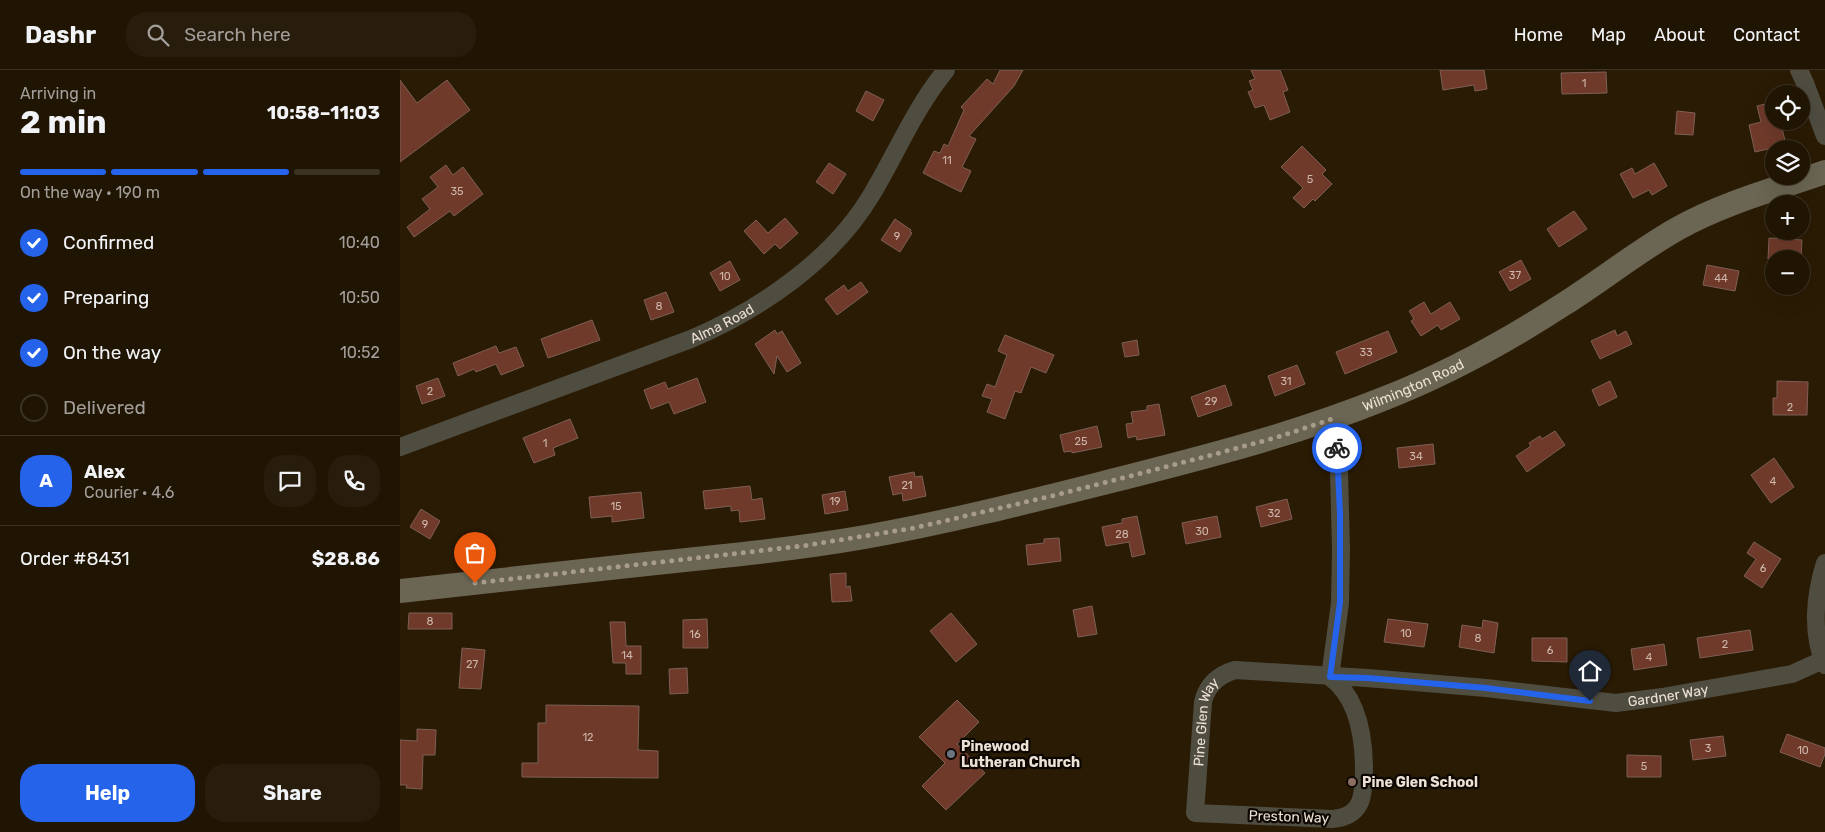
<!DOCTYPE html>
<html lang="en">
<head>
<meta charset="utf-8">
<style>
  body { margin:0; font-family:Rubik,sans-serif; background:#281d0d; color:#f1f3f6; height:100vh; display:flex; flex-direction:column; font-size:19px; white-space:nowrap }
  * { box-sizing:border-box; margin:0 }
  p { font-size:16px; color:#a29e9a }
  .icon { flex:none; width:28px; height:28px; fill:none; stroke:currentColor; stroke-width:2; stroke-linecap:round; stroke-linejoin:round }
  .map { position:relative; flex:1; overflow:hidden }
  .sheet { display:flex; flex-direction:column; background:#201403; width:400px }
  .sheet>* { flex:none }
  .buttons { position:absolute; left:1365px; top:15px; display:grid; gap:10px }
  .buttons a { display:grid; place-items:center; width:45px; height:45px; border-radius:50%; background:#201403; box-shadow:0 5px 20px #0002,0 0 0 1px #3d3325; font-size:25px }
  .pin { position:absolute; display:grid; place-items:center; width:42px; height:42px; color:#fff; margin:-51px -21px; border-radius:50% 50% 50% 0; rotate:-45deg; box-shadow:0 0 5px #0007 }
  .pin .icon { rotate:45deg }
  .courier { position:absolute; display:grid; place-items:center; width:50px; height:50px; margin:-25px; border:4px solid #2563eb; border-radius:50%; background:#fff; color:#222; box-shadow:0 1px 6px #0007 }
  .head em { font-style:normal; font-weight:700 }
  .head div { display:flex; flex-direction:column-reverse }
  .head { display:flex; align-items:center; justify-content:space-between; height:85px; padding:0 20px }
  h1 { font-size:32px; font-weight:700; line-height:38px }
  .bar { display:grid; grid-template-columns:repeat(4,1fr); gap:8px 5px; align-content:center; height:60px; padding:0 20px }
  .bar i { height:6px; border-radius:4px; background:#3d3325 }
  .bar .current { background:#2563eb }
  .bar p { grid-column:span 4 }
  .line { display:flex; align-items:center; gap:12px; padding:0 20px; border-top:1px solid #3d3325 }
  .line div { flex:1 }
  .round { display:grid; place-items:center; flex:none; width:52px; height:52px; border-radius:20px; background:#281d0d }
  ol { padding:0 20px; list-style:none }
  li { display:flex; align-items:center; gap:15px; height:55px }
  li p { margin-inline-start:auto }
  li .icon { padding:5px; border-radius:50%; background:#2563eb; color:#fff; stroke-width:4 }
  li:last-child { color:#a29e9a }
  li i { width:28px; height:28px; border:2px solid #3d3325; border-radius:50% }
  .primary-button { display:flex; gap:10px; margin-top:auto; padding:10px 20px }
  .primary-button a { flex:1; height:58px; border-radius:20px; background:#2563eb; color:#fff; font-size:20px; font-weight:700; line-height:58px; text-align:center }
  .primary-button a+a { background:#281d0d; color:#f1f3f6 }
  header { display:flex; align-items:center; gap:30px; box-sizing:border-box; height:70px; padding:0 25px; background:#201403; border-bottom:1px solid #3d3325 }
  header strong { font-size:24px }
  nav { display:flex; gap:28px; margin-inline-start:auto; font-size:18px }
  .search { width:350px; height:45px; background:#281d0d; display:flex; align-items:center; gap:12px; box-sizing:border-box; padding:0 18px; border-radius:20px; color:#a29e9a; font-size:19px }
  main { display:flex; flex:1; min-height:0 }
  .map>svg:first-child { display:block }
</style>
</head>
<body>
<header>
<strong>Dashr</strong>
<div class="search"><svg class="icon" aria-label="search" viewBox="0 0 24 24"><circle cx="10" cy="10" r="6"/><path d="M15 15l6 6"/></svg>Search here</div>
<nav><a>Home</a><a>Map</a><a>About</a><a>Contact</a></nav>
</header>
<main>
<section class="sheet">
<div class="head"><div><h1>2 min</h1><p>Arriving in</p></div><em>10:58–11:03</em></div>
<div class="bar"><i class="current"></i><i class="current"></i><i class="current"></i><i></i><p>On the way · 190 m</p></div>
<ol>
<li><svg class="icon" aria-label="check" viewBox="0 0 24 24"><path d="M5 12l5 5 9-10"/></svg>Confirmed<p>10:40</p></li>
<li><svg class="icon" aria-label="check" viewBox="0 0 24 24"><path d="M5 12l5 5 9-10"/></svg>Preparing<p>10:50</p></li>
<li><svg class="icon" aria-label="check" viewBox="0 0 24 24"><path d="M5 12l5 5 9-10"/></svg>On the way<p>10:52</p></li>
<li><i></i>Delivered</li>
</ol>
<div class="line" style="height:90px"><b class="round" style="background:#2563eb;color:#fff">A</b><div><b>Alex</b><p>Courier · 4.6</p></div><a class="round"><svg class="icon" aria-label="chat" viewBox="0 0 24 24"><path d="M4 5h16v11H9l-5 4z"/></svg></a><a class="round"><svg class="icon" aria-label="phone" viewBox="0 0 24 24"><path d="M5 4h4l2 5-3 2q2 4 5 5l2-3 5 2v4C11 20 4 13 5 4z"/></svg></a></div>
<div class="line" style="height:65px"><div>Order #8431</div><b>$28.86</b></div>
<div class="primary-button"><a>Help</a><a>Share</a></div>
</section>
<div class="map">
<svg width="1425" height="762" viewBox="0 0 1425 762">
  <rect width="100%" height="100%" fill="#2a1b04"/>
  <path fill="#6f3a2a" stroke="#7e5f56" d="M 600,0 L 623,0 L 614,16 L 569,66 L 576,69 L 562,97 L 571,101 L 561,122 L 523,103 L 534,81 L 540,83 L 544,74 L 548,76 L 564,40 L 561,37 L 587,9 L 593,14 Z
    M 851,0 L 880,0 L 888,20 L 883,22 L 890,42 L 870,50 L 864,35 L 855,38 L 848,22 L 853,20 L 849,11 L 855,9 Z
    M 1040,0 L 1084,0 L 1087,19 L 1075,21 L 1074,15 L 1043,20 Z
    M 1206,2 L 1207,23 L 1162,24 L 1161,3 Z
    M 0,10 L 17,33 L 47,10 L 70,40 L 0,92 Z
    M 466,21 L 484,30 L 473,51 L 456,41 Z
    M 1374,32 L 1374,51 L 1380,51 L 1386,74 L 1374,77 L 1374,82 L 1369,82 L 1368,79 L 1355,82 L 1349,55 L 1361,52 L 1357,36 Z
    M 1277,41 L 1295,43 L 1293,65 L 1275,64 Z
    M 902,76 L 926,100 L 922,104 L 932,114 L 915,131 L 913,129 L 904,138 L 893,128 L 903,118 L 881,97 Z
    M 429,93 L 446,104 L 433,124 L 416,112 Z
    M 1254,93 L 1267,116 L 1252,125 L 1249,120 L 1233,128 L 1220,104 L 1232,98 L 1235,104 Z
    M 46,95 L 53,105 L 63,97 L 83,124 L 54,146 L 50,141 L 14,167 L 7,157 L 30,139 L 22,129 L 38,117 L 30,107 Z
    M 1174,141 L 1187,159 L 1159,177 L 1147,159 Z
    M 385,148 L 398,163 L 380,179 L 375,174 L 364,184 L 344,161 L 356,150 L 368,163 Z
    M 495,149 L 511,160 L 510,162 L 512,163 L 500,182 L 481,170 Z
    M 1369,168 L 1402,170 L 1401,189 L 1368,189 Z
    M 1121,190 L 1131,209 L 1110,221 L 1099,202 Z
    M 330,191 L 340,210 L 320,221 L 310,203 Z
    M 1307,195 L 1339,201 L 1335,221 L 1303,215 Z
    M 461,212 L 468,222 L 437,245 L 425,229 L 444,215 L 448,221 Z
    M 266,222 L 274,242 L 251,250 L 244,230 Z
    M 1024,232 L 1031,244 L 1050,232 L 1060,249 L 1041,260 L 1038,255 L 1021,266 L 1011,251 L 1014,249 L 1009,241 Z
    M 192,250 L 200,270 L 148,288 L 141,269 Z
    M 375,260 L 377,264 L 382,261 L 401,293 L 387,302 L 377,286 L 374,304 L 355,274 Z
    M 1215,260 L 1217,266 L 1226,261 L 1232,274 L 1200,289 L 1191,271 Z
    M 988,261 L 997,282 L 945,304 L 936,282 Z
    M 605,265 L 654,285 L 646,303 L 631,297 L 621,323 L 615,321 L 605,349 L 587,342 L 592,329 L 582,326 L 587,314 L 595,317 L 607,285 L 598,281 Z
    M 737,270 L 739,285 L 725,287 L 722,273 Z
    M 96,276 L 99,283 L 116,277 L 124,296 L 101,305 L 96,294 L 76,302 L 74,299 L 58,306 L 53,293 Z
    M 897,295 L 905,314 L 875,326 L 868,306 Z
    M 38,308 L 45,326 L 22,334 L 16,316 Z
    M 297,308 L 306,332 L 274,344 L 269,332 L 251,339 L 244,320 L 265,312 L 268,319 Z
    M 1210,311 L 1217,327 L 1199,336 L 1192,320 Z
    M 1377,311 L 1408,312 L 1407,345 L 1373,345 L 1373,328 L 1377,328 Z
    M 825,315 L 832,335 L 798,347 L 791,327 Z
    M 759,334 L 765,365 L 737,370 L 736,366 L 728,368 L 726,354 L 733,353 L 731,342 L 747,340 L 747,336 Z
    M 170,349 L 178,368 L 153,378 L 155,385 L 134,393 L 123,368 Z
    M 697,356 L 702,377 L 672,383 L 672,381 L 664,382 L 660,365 Z
    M 1155,361 L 1165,375 L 1127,402 L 1116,386 L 1131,376 L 1129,373 L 1140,366 L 1142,369 Z
    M 1033,374 L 1035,394 L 999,398 L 997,378 Z
    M 1374,388 L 1394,417 L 1371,433 L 1351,405 Z
    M 514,402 L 515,407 L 522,406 L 526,426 L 503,431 L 502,423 L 493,425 L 489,407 Z
    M 350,416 L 352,430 L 362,428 L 365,449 L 340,452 L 339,440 L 331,441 L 331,436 L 305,439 L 303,421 Z
    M 445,421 L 448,440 L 425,444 L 422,425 Z
    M 241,422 L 244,448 L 212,452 L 212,446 L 191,448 L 189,427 Z
    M 887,429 L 892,449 L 861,457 L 856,437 Z
    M 21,439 L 40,451 L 30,469 L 10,457 Z
    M 737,446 L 745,484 L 732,487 L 729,472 L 706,476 L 702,457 L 722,453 L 722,449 Z
    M 817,446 L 821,467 L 786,474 L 782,453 Z
    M 659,468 L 661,491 L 628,495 L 626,475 L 644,473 L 644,469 Z
    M 1354,472 L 1381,489 L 1362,518 L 1344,506 L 1356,489 L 1347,483 Z
    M 446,503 L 446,517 L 450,516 L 452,531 L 432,532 L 430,504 Z
    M 692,536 L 697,564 L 678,567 L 673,540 Z
    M 9,543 L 52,543 L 52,559 L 8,559 Z
    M 551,543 L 577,574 L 556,592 L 530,561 Z
    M 307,549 L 308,578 L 283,578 L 283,550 Z
    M 988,549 L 1028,554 L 1024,577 L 984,572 Z
    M 1083,550 L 1098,553 L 1094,583 L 1059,577 L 1062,555 L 1082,558 Z
    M 210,552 L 225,552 L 226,576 L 241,576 L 241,604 L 226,604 L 226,593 L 213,593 Z
    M 1350,560 L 1353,580 L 1300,588 L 1297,568 Z
    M 1132,568 L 1167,568 L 1167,592 L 1132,591 Z
    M 1264,574 L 1267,595 L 1234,600 L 1231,579 Z
    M 62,578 L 85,580 L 81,619 L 59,618 Z
    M 287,598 L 288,623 L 270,624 L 269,599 Z
    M 557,630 L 579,652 L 557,674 L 585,703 L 546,740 L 522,716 L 545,693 L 519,667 Z
    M 146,635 L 239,636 L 238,680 L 258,681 L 258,708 L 122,707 L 122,693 L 138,693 L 138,653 L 146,653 Z
    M 17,659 L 36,660 L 35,685 L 23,685 L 22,719 L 6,718 L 7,715 L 0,715 L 0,670 L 17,671 Z
    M 1387,664 L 1425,678 L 1425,684 L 1420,697 L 1380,682 Z
    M 1323,666 L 1326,686 L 1293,690 L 1290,670 Z
    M 1227,685 L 1261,686 L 1261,707 L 1227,707 Z"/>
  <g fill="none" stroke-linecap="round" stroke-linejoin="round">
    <g stroke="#4f4c40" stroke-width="18">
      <path d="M 1399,0 L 1405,13 L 1425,66"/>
      <path id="s1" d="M 0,377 L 291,269 C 361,239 433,190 472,124 C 497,82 515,38 546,0"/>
      <path d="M 1425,493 C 1415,525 1411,563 1425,595"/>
      <path id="s2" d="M 930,607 C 959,628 964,668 964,701 C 964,726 962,747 932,749 L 795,743 L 803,632 C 807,615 818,605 835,600 L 967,608 L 1086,618 L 1216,633 L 1262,627 L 1392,604 L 1423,590"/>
      <path d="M 930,607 L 940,533 L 941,480 L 939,401 L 937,374 L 931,349"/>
    </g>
    <path stroke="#6b6553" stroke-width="24" id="s3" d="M 0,521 C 85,512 170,503 256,493 C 326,486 396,479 465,467 C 555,451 643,428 731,406 C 817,384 901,362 983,329 C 1047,304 1107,271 1164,234 C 1202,210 1238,181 1277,159 C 1323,133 1376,119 1425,102"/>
  </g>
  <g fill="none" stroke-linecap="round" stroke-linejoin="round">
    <path stroke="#a89c8b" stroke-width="5" stroke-dasharray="0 9" d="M 75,513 L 402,476 L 514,458 L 656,425 L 808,386 L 878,367 L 932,349 L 937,378"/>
    <path stroke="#2563eb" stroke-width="6" d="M 937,378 L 940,444 L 940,532 L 930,607 L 967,608 L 1086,618 L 1190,631"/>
  </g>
  <circle fill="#6b7280" stroke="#0d0702" stroke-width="2" cx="551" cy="684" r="5"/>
  <circle fill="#8d6e63" stroke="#0d0702" stroke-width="2" cx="952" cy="712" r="5"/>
  <g text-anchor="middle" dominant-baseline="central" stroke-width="4.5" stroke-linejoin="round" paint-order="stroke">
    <g font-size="11" fill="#cdb7aa">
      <text x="1184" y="13">1</text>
      <text x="547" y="90">11</text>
      <text x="910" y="109">5</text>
      <text x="57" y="121">35</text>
      <text x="497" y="166">9</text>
      <text x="1115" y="205">37</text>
      <text x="325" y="206">10</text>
      <text x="1321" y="208">44</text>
      <text x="259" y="236">8</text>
      <text x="966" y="282">33</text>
      <text x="886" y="311">31</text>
      <text x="30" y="321">2</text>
      <text x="811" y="331">29</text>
      <text x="1390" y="337">2</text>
      <text x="681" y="371">25</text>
      <text x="145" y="373">1</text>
      <text x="1016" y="386">34</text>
      <text x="1373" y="411">4</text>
      <text x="507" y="415">21</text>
      <text x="435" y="431">19</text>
      <text x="216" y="436">15</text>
      <text x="874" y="443">32</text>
      <text x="25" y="454">9</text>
      <text x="802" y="461">30</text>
      <text x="722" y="464">28</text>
      <text x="1363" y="498">6</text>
      <text x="30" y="551">8</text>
      <text x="1006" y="563">10</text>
      <text x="295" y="564">16</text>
      <text x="1078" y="568">8</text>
      <text x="1325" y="574">2</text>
      <text x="1150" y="580">6</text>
      <text x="227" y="585">14</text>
      <text x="1249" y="587">4</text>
      <text x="72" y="594">27</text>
      <text x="188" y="667">12</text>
      <text x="1308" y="678">3</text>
      <text x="1403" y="680">10</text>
      <text x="1244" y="696">5</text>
    </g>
    <g font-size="14" fill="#ece1d4" stroke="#0d0702">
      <text stroke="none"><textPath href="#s1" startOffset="345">Alma Road</textPath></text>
      <text stroke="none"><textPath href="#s3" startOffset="1038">Wilmington Road</textPath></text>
      <text stroke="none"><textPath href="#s2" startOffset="901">Gardner Way</textPath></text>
      <text stroke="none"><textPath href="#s2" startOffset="399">Pine Glen Way</textPath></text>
      <text transform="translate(889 747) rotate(2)">Preston Way</text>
    </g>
    <g font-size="14" font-weight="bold" fill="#ece1d4" stroke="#0d0702" text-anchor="start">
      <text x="561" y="676">Pinewood<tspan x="561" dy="16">Lutheran Church</tspan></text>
      <text x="962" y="712">Pine Glen School</text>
    </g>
  </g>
</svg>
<div class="buttons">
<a><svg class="icon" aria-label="locate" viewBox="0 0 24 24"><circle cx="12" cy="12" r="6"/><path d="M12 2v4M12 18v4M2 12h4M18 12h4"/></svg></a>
<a><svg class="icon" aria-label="layers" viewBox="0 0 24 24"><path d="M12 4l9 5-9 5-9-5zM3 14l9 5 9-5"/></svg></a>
<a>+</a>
<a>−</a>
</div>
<div class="pin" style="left:75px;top:513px;background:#ea580c"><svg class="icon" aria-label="bag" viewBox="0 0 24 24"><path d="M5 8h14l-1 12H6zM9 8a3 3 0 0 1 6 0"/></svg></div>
<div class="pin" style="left:1190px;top:631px;background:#1f2937"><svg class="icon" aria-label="home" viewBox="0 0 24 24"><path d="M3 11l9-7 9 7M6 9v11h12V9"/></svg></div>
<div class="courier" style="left:937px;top:378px"><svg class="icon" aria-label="bike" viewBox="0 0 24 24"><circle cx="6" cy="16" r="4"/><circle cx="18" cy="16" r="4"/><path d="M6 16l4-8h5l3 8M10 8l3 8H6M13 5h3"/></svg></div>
</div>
</main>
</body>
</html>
